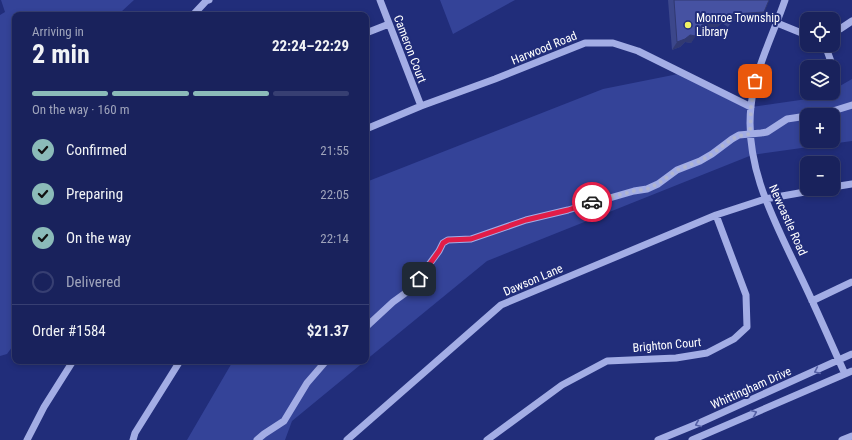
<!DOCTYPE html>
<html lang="en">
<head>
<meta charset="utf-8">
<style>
  body { margin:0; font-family:"Roboto Condensed",sans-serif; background:#222a62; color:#f1f3f6; height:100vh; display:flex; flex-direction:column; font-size:15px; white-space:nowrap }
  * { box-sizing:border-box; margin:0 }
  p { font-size:13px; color:#9fa4bb }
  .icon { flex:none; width:22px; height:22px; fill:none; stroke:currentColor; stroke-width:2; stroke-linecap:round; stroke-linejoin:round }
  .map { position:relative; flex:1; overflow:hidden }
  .sheet { position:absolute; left:12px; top:12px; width:357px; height:352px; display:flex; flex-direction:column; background:#19225c; border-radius:8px; box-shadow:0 2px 6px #0003,0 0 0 1px #373f72 }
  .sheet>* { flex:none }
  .tools { position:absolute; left:800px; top:12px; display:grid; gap:8px }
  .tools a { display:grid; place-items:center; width:40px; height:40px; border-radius:8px; background:#19225c; box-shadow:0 2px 6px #0003,0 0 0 1px #373f72; font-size:20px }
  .pin { position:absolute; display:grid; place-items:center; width:34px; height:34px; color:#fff; margin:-17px; border-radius:8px; box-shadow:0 2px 6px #0006 }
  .courier { position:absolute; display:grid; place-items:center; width:40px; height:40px; margin:-20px; border:3px solid #e11d48; border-radius:50%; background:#fff; color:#222; box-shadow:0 1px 5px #0007 }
  .headline em { font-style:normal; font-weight:700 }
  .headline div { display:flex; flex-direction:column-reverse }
  .headline { display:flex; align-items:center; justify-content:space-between; height:68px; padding:0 20px }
  h1 { font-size:26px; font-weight:700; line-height:30px }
  .bar { display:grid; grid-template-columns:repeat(4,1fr); gap:6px 4px; align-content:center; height:48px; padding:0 20px }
  .bar i { height:5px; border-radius:3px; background:#373f72 }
  .bar .selected { background:#8bbbb9 }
  .bar p { grid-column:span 4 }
  .line { display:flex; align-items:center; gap:10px; padding:0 20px; border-top:1px solid #373f72 }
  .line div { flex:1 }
  ol { padding:0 20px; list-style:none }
  li { display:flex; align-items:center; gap:12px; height:44px }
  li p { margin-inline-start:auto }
  li .icon { padding:4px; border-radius:50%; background:#8bbbb9; color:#111; stroke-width:4 }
  li:last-child { color:#9fa4bb }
  li i { width:22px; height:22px; border:2px solid #373f72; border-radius:50% }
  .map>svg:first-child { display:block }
</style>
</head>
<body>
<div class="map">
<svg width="852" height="440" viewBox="0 0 852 440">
  <rect width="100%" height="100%" fill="#212d7a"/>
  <path fill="#344398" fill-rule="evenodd" d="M 1,0 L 134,0 L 121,12 L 119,15 L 15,15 L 15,343 L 7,354 L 0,356 L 0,15 L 5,12 Z
    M 440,0 L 515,0 L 453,34 Z
    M 683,73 L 751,107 L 821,97 L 828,93 L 833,93 L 833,90 L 852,79 L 852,141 L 752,155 L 487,261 L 366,360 L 366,182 L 603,89 ZM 807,115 L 833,115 L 833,141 L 807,141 Z
    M 233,361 L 365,361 L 292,421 L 285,440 L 187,440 Z"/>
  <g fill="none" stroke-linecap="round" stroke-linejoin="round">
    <path stroke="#a3ade5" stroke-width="7" d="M 380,0 L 421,106
      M 785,0 C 773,35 755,69 751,106 C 744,167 775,222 800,275 C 816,308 830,341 845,374
      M 193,15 L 206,1 L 209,0
      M 777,23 L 804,34 L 807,34
      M 833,30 L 840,29 L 852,21
      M 366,33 L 389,24
      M 825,45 L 833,67
      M 833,68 L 837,81
      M 820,115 L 852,105
      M 366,129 L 421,106 L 495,79 L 585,43 L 613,43 L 638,51 L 751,107
      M 833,187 L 852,184
      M 812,301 L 852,282
      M 366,327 L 393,302 L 411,289 L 439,251 L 443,243 L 448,240 L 471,239 L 526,220 L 568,210 L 634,191 L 647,189 L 658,184 L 677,170 L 700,161 L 712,154 L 732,139 L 739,135 L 761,133 L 767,132 L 787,119 L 807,116
      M 27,440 L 44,407 L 73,361
      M 133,440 L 135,433 L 180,361
      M 257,440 L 264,434 L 284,421 L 307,383 L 326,361
      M 347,440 L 501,305 L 716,215 L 765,199 L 822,189
      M 487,440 L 562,385 L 607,361 L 676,358 L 707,353 L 734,339 L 747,327 L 746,295 L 716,215
      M 658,440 L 697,424 L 852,354
      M 692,440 L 852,371
      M 842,440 L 852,436"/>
  </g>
  <path fill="#3c478b" d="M 668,0 L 769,0 L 764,12 L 759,19 L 732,21 L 728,27 L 722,23 L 716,28 L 704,30 L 697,32 L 691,43 L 685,42 L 680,47 L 672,50 Z"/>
  <path fill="#313971" d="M 764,12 L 759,19 L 732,21 L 733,20 L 732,14 Z
    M 727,16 L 722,23 L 716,28 L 704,30 L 697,32 L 694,36 L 696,36 L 691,43 L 685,42 L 680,47 L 672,50 L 677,42 L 690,35 L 702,25 Z"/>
  <path fill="#4652a2" stroke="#313971" d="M 674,0 L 769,0 L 764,12 L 732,14 L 733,20 L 727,16 L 721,20 L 709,22 L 702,25 L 697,32 L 696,36 L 690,35 L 685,39 L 677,42 Z"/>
  <defs><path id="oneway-chevron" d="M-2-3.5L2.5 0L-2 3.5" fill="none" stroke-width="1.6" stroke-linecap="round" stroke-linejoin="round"/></defs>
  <g stroke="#5560a5">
    <use href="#oneway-chevron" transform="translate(817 371) rotate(156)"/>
    <use href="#oneway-chevron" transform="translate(754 413) rotate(-23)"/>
    <use href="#oneway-chevron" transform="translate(698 424) rotate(157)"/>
  </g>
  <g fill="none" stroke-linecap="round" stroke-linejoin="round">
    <path stroke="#b1b6d0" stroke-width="4" stroke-dasharray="0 7.2" d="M 592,202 L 634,191 L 647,189 L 658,184 L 677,170 L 700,161 L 712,154 L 732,139 L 739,136 L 750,134 L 751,107 L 755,81"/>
    <path stroke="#e11d48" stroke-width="5" d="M 419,279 L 439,251 L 443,243 L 448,240 L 471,239 L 526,220 L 568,210 L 592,202"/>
  </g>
  <circle fill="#f0f265" stroke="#212d7a" stroke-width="1.5" cx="688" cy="25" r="4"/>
  <g text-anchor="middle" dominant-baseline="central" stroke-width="4" stroke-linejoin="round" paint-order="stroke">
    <g font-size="12" fill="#fff" stroke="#212d7a" text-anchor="start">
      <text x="696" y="18">Monroe Township<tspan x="696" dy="14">Library</tspan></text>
    </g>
    <g font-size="12" fill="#fff" stroke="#212d7a">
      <text transform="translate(544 48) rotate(-22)">Harwood Road</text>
      <text transform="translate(410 49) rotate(69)">Cameron Court</text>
      <text transform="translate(788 220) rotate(66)">Newcastle Road</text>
      <text transform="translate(533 280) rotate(-23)">Dawson Lane</text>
      <text transform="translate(667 345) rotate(-5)">Brighton Court</text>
      <text transform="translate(751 388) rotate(-24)">Whittingham Drive</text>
    </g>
  </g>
</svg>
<div class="tools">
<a><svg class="icon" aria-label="locate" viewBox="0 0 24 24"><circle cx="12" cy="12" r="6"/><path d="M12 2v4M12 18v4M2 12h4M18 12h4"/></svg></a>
<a><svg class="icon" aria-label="layers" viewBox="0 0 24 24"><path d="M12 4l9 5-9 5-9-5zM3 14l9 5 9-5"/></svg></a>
<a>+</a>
<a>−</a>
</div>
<div class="pin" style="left:755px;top:81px;background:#ea580c"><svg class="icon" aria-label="bag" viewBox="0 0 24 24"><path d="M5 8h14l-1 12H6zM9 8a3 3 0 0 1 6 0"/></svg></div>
<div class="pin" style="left:419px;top:279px;background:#1f2937"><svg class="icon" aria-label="home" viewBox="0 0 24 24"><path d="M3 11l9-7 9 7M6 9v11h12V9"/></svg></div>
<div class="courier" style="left:592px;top:202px"><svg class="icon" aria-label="car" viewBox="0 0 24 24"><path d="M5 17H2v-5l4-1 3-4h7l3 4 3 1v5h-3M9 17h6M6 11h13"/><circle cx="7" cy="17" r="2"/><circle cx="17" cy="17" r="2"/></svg></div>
<section class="sheet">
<div class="headline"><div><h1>2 min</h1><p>Arriving in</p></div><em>22:24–22:29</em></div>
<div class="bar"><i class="selected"></i><i class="selected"></i><i class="selected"></i><i></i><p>On the way · 160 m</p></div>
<ol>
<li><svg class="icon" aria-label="check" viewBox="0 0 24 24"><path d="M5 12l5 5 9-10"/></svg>Confirmed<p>21:55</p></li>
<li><svg class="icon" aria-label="check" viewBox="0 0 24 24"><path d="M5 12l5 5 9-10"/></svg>Preparing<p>22:05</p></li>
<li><svg class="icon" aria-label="check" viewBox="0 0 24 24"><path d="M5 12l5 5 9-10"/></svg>On the way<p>22:14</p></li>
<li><i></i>Delivered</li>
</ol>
<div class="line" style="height:52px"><div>Order #1584</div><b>$21.37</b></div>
</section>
</div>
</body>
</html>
